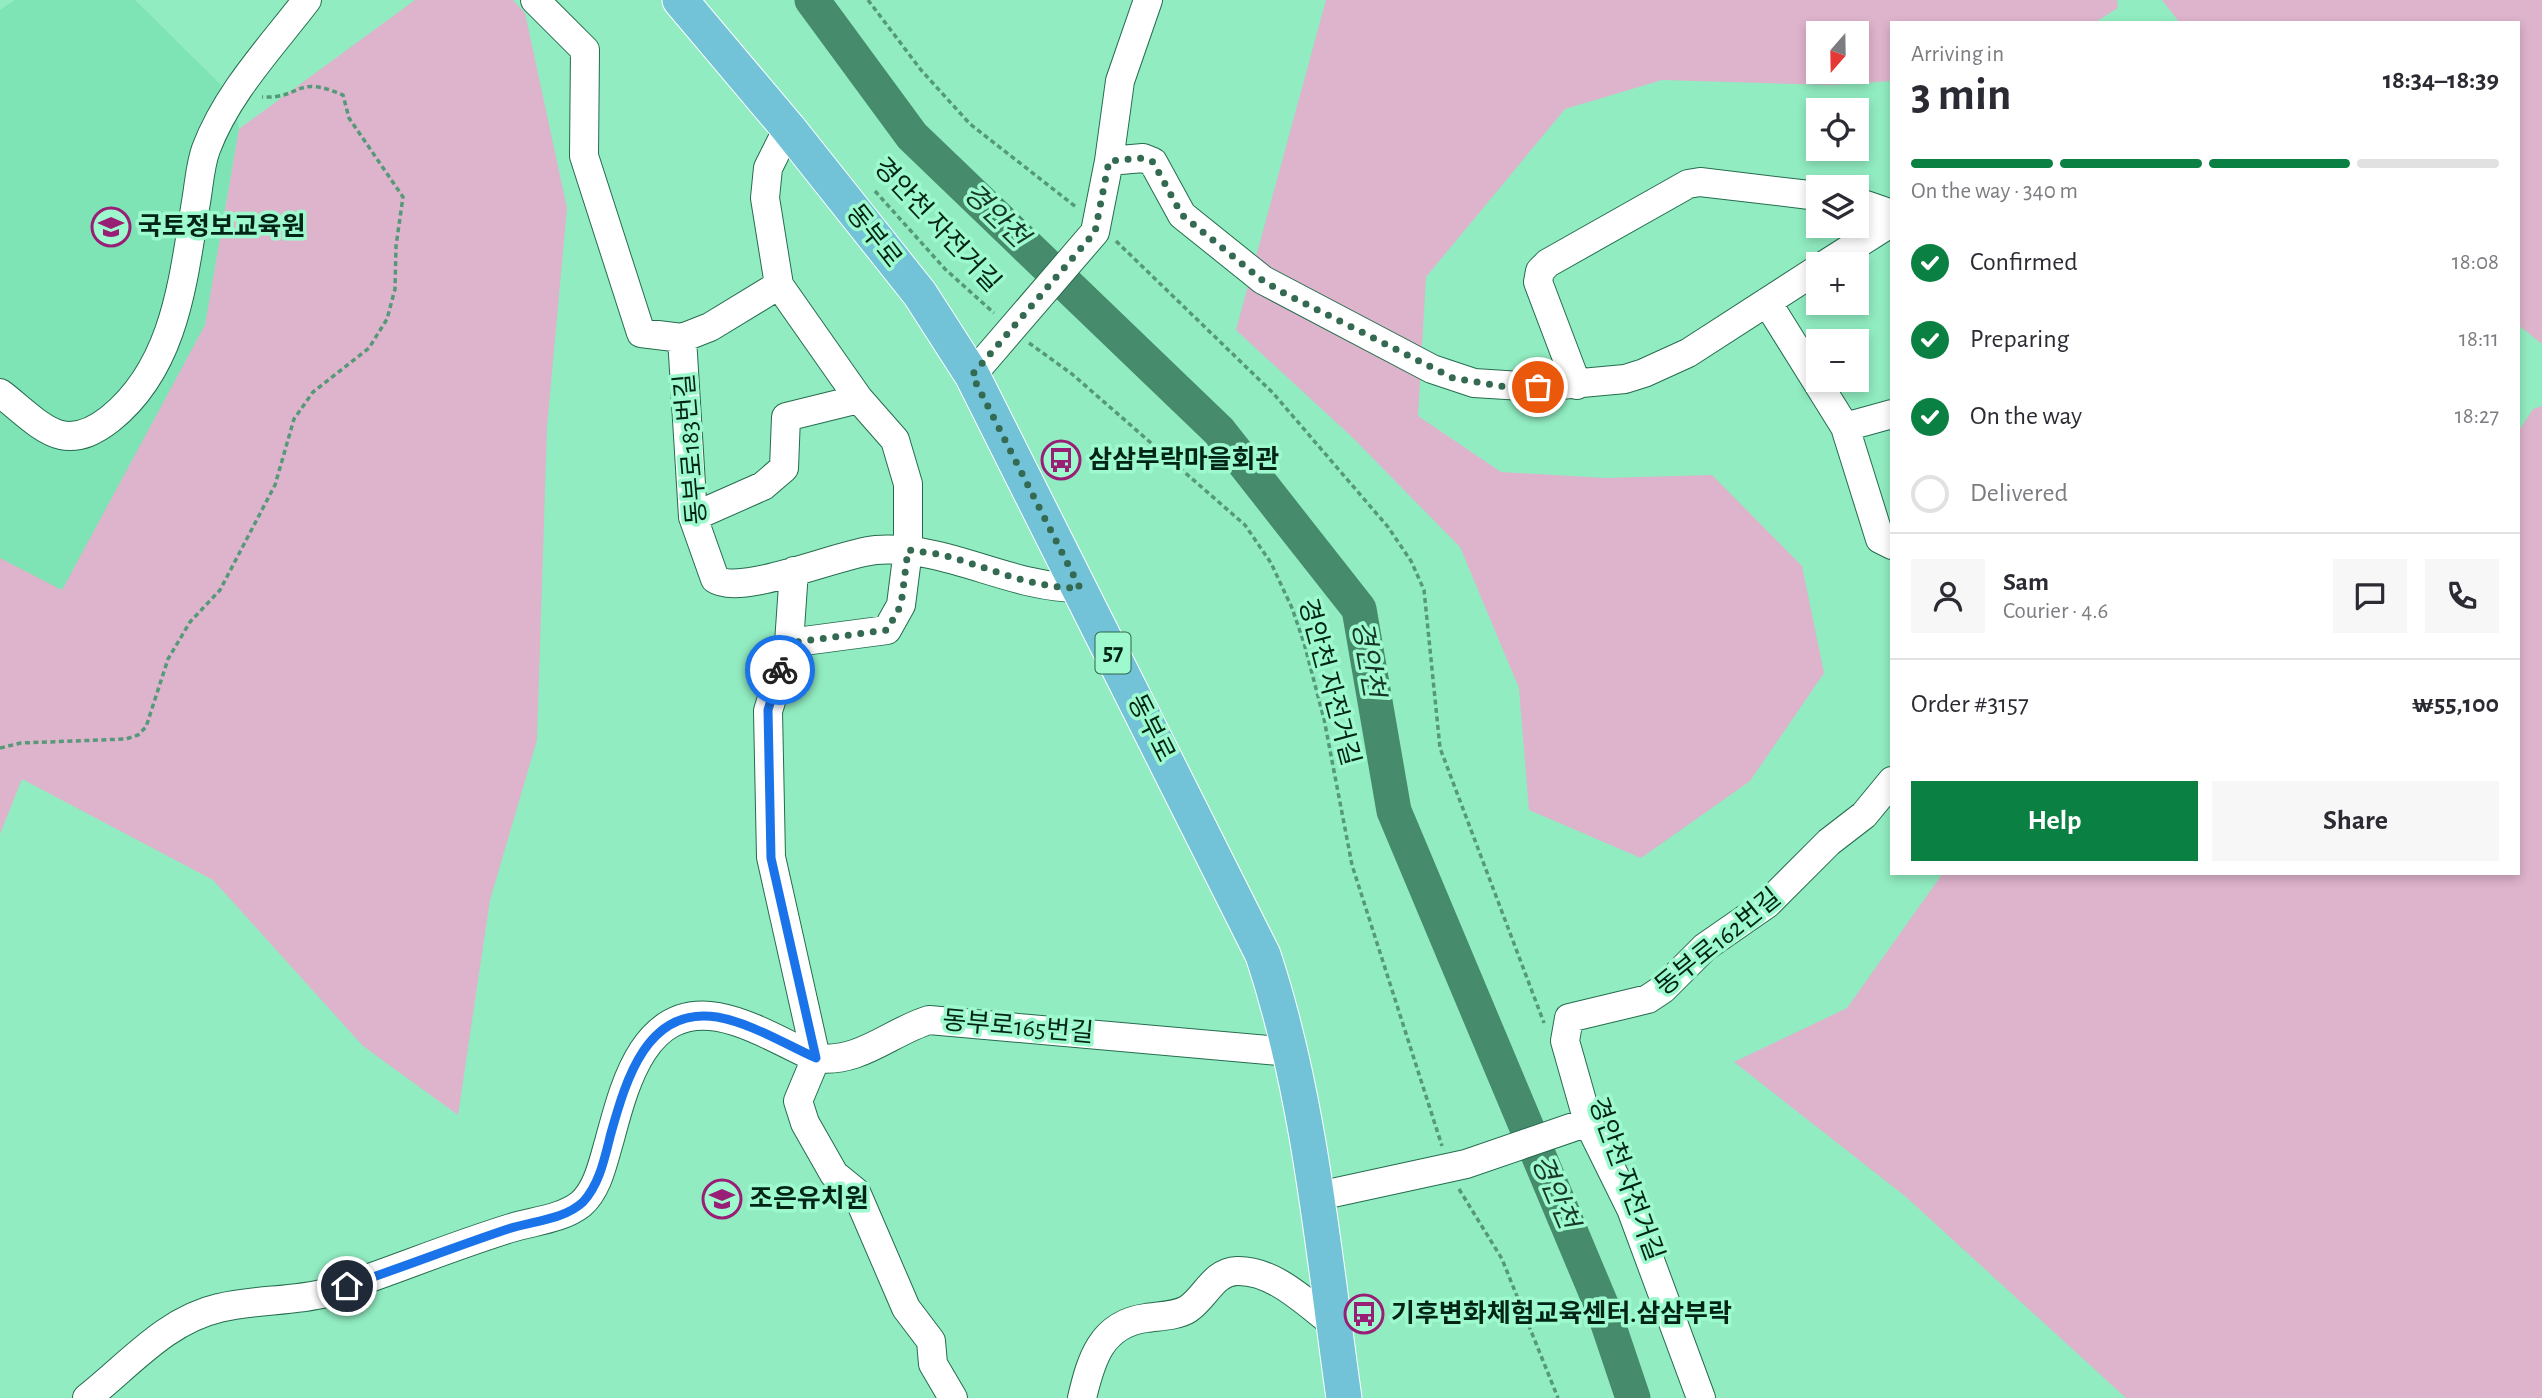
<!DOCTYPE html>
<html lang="en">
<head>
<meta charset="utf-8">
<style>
  body { margin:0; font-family:"Alegreya Sans","Noto Sans KR",sans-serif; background:#f7f7f7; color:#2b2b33; height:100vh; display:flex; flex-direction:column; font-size:26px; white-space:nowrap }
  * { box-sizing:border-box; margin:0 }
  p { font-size:23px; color:#7c7c81 }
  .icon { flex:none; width:38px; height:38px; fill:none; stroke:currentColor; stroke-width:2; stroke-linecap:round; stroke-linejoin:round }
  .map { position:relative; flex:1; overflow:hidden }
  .sheet { position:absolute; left:1890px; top:21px; width:630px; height:854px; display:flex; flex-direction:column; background:#fff; border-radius:0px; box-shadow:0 4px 10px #0003 }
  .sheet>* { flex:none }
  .needle { width:46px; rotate:200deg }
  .buttons { position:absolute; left:1806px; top:21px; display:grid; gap:14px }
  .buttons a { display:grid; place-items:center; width:63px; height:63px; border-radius:0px; background:#fff; box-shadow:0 4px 10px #0003; font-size:35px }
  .pin { position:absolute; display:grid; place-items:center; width:60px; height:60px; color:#fff; margin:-30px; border:4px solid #fff; border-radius:50%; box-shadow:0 2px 7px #0007 }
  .courier { position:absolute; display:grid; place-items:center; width:70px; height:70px; margin:-35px; border:5px solid #1a73e8; border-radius:50%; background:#fff; color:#222; box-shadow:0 2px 9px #0007 }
  .headline em { font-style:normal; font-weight:700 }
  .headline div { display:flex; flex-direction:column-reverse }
  .headline { display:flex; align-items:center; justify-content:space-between; height:119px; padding:0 21px }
  h1 { font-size:46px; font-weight:700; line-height:52px }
  .bar { display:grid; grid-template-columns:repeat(4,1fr); gap:10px 7px; align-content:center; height:84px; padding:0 21px }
  .bar i { height:9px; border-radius:5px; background:#e1e1e2 }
  .bar .current { background:#0b8043 }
  .bar p { grid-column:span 4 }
  .line { display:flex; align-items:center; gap:18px; padding:0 21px; border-top:2px solid #e1e1e2 }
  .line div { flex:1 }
  .round { display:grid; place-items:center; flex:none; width:74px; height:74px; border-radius:0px; background:#f7f7f7 }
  ol { padding:0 21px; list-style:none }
  li { display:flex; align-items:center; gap:21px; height:77px }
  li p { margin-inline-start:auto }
  li .icon { padding:7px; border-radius:50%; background:#0b8043; color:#fff; stroke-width:4 }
  li:last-child { color:#7c7c81 }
  li i { width:38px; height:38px; border:4px solid #e1e1e2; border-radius:50% }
  .button { display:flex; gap:14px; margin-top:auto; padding:14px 21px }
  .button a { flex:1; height:80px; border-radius:0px; background:#0b8043; color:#fff; font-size:28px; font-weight:700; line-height:80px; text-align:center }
  .button a+a { background:#f7f7f7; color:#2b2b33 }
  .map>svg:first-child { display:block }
</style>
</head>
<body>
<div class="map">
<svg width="2542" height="1398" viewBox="0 0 2542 1398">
  <rect width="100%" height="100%" fill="#91ecc1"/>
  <path fill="#7ee3b5" d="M 15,0 L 135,0 L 233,97 L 239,129 L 205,325 L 61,597 L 0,562 L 0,10 Z"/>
  <path fill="#deb3cc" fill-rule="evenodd" d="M 415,0 L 513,0 L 525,13 L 567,208 L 547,427 L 537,740 L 490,900 L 458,1115 L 363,1046 L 213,880 L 22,779 L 0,834 L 0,558 L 62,590 L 205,325 L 239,129 Z
    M 1326,0 L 2117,0 L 2118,8 L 2094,23 L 1892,23 L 1892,81 L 1832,85 L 1662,80 L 1565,109 L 1426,277 L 1418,416 L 1501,472 L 1605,478 L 1712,475 L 1802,566 L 1824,673 L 1750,781 L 1641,858 L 1529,810 L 1519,688 L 1460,547 L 1352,437 L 1236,330 ZM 1818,33 L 1857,33 L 1857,72 L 1818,72 Z
    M 2162,0 L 2542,0 L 2542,344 L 2518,325 L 2518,23 L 2180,23 Z
    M 2542,406 L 2542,1398 L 2126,1398 L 1905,1196 L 1734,1062 L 1847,1008 L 1943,873 L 2518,873 L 2518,432 L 2533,409 Z"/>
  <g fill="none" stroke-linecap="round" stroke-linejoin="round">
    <path stroke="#468b6c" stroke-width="35" d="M 812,0 L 912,136 L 1219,431 L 1359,609 L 1394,811 L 1603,1309 L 1633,1398"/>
    <defs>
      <path id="minor" d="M 535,0 L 585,50 L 584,156 L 641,333 L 682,338
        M 788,128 L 768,168 L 765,198 L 779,285 L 710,327 L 682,338 L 693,517 L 715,579 C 741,597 840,553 876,550 C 948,545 1009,588 1080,588
        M 1109,161 L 1120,81 L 1148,0
        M 1857,202 L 1892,214
        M 1826,264 L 1892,222
        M 779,285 L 859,399 L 895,440 L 908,484 L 908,550 L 901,605 L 887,630 L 789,643
        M 1767,302 L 1845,427 L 1880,539 L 1892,545
        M 972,375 L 1095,232 L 1109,161 L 1143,158 L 1153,162 L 1182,215 L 1263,280 L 1432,369 L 1474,383 L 1538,387 L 1625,379 L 1644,373 L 1688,353 L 1818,269
        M 1577,385 L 1538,282 L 1540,271 L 1548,263 L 1688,184 L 1700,182 L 1818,196
        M 0,393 C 18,406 40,430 61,435 C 80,439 96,430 110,419 C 176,366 183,279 196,202 C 199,185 200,165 206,149 C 227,93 271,47 307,0
        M 1845,427 L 1892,414
        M 693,517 L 763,486 L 784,468 L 786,417 L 859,399
        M 794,571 L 789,643 L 768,711 L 771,857 L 816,1058 L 798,1101 L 805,1123 L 834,1174 L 856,1192 L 906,1308 L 931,1341 L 933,1364 L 953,1398
        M 1314,1197 L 1466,1164 L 1588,1122
        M 87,1398 C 128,1366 166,1320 219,1308 C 255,1299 291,1302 326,1293 C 388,1273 449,1247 511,1228 C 534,1221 562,1219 581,1204 C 598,1189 603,1162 609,1142 C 624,1087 643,1004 718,1017 C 751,1023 785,1044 816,1058 C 859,1064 890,1032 929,1020 L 1290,1052
        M 1082,1398 C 1091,1360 1101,1324 1146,1318 C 1159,1316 1177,1316 1188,1309 C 1206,1297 1213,1272 1237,1271 C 1274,1270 1306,1303 1334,1324
        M 1701,1398 L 1631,1209 L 1588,1122 L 1565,1041 L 1569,1018 L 1648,999 L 1663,989 L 1705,947 L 1767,904 L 1829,842 L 1864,815 L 1892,781"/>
      <path id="major" d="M 680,0 L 788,128 L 920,294 L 972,375 L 1263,955 C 1310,1097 1323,1250 1344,1398"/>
    </defs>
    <use href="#minor" stroke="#256c4e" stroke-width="30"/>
    <use href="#major" stroke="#fff" stroke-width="37"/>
    <path stroke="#559979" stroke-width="3.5" stroke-dasharray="5 3.5" stroke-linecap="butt" d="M 868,0 L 921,70 L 970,124 L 1076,207
      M 875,191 L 945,269 L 994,313
      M 1116,241 L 1273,393 L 1388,527 L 1411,561 L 1424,590 L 1440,748 L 1544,1023
      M 1029,343 L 1072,374 L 1245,525 L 1271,563 L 1292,608 L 1304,643 L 1324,719 L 1352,865 L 1442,1146
      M 0,748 L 21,743 L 126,739 L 138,735 L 146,727 L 168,659 L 190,622 L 220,590 L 275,485 L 294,419 L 313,392 L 369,348 L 387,319 L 395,289 L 396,246 L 403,197 L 349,118 L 343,95 C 294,74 303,99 262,97
      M 1459,1189 L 1502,1259 L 1558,1398"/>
    <use href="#minor" stroke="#fff" stroke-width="28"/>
    <use href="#major" stroke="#73c3d8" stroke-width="35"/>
  </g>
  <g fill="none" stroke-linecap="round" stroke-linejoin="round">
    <path stroke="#336a51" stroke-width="7" stroke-dasharray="0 12.6" d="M 780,670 L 789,643 L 887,630 L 901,605 L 908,550 C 924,552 942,554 957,559 C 999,572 1035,588 1080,588 L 972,375 L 1095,232 L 1109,161 L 1143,158 L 1153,162 L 1182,215 L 1262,280 L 1282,292 L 1453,378 L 1506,387 L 1538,387"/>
    <path stroke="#1a73e8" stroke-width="9" d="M 347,1286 C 401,1268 454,1247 508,1229 C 531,1221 564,1220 583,1202 C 600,1184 605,1156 611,1133 C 626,1080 647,1006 717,1017 C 751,1023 785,1044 816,1058 L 771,858 L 768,710 L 780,670"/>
  </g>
  <defs>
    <symbol id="school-ring" viewBox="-11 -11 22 22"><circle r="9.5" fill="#9eface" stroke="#991e76" stroke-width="1.5"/><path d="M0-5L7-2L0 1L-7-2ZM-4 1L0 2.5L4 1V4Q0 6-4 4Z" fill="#991e76"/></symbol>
    <symbol id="bus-ring" viewBox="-11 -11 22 22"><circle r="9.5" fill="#9eface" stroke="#991e76" stroke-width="1.5"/><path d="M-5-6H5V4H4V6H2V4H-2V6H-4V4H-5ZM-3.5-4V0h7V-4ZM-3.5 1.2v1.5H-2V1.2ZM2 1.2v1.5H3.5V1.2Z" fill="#991e76"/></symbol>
  </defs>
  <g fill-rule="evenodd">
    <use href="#school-ring" x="89" y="205" width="44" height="44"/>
    <use href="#bus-ring" x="1039" y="438" width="44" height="44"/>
    <use href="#school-ring" x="700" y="1177" width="44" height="44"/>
    <use href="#bus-ring" x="1342" y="1292" width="44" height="44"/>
  </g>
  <g text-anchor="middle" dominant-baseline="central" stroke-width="7" stroke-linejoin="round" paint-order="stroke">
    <rect fill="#9eface" stroke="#2f644c" stroke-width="2" x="1095.5" y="632.5" width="35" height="41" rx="5"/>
    <g font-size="24" font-weight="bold" fill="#002415">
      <text x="1113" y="653">57</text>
    </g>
    <g font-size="26" fill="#002415" stroke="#9eface">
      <text transform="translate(937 225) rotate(47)">경안천 자전거길</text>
      <text transform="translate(874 236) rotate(52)">동부로</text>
      <text transform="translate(691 449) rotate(-95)">동부로183번길</text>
      <text transform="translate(1329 682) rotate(75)">경안천 자전거길</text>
      <text transform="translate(1151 728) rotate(63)">동부로</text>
      <text transform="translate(1718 942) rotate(-39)">동부로162번길</text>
      <text transform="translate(1018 1027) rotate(5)">동부로165번길</text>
      <text transform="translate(1626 1179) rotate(70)">경안천 자전거길</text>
    </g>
    <g font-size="26" font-weight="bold" fill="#002415" stroke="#9eface" text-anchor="start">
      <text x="138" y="227">국토정보교육원</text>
      <text x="1088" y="460">삼삼부락마을회관</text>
      <text x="749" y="1199">조은유치원</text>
      <text x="1391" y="1314">기후변화체험교육센터.삼삼부락</text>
    </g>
    <g font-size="28" font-style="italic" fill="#173729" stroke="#9eface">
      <text transform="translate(995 216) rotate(44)">경안천</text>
      <text transform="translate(1367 659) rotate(80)">경안천</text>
      <text transform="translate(1554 1192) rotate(67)">경안천</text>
    </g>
  </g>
</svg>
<div class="buttons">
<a><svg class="needle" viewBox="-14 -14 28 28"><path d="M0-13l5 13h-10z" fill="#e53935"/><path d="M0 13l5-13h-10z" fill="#7c7c81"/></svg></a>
<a><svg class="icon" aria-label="locate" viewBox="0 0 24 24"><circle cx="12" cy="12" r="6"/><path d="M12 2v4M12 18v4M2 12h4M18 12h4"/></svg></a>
<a><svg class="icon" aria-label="layers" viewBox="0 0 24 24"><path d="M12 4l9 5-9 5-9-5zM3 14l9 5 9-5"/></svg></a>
<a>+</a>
<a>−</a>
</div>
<div class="pin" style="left:1538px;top:387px;background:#ea580c"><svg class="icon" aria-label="bag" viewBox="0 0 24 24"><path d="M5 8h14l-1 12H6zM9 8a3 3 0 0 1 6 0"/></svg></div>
<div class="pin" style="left:347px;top:1286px;background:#1f2937"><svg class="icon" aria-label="home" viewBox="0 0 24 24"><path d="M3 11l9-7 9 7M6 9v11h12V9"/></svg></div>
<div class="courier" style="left:780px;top:670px"><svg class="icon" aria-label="bike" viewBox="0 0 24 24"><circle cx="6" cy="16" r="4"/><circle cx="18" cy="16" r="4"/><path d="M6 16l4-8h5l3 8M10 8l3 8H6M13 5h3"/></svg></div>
<section class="sheet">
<div class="headline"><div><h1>3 min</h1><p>Arriving in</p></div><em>18:34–18:39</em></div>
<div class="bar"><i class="current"></i><i class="current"></i><i class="current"></i><i></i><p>On the way · 340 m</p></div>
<ol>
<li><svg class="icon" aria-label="check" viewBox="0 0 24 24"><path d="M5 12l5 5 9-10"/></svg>Confirmed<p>18:08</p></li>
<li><svg class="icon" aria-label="check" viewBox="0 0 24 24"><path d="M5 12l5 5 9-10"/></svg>Preparing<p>18:11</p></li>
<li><svg class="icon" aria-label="check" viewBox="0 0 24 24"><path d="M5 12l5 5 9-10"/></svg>On the way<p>18:27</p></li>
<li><i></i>Delivered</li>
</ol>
<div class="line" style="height:126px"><a class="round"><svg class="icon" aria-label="person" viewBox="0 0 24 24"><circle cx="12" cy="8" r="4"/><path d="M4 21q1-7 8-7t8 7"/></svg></a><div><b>Sam</b><p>Courier · 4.6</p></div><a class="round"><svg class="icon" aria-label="chat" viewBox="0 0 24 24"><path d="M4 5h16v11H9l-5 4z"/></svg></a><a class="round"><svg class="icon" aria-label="phone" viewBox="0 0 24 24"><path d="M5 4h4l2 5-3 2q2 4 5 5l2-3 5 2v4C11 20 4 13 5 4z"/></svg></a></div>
<div class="line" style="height:91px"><div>Order #3157</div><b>₩55,100</b></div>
<div class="button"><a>Help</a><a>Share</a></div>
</section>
</div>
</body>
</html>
